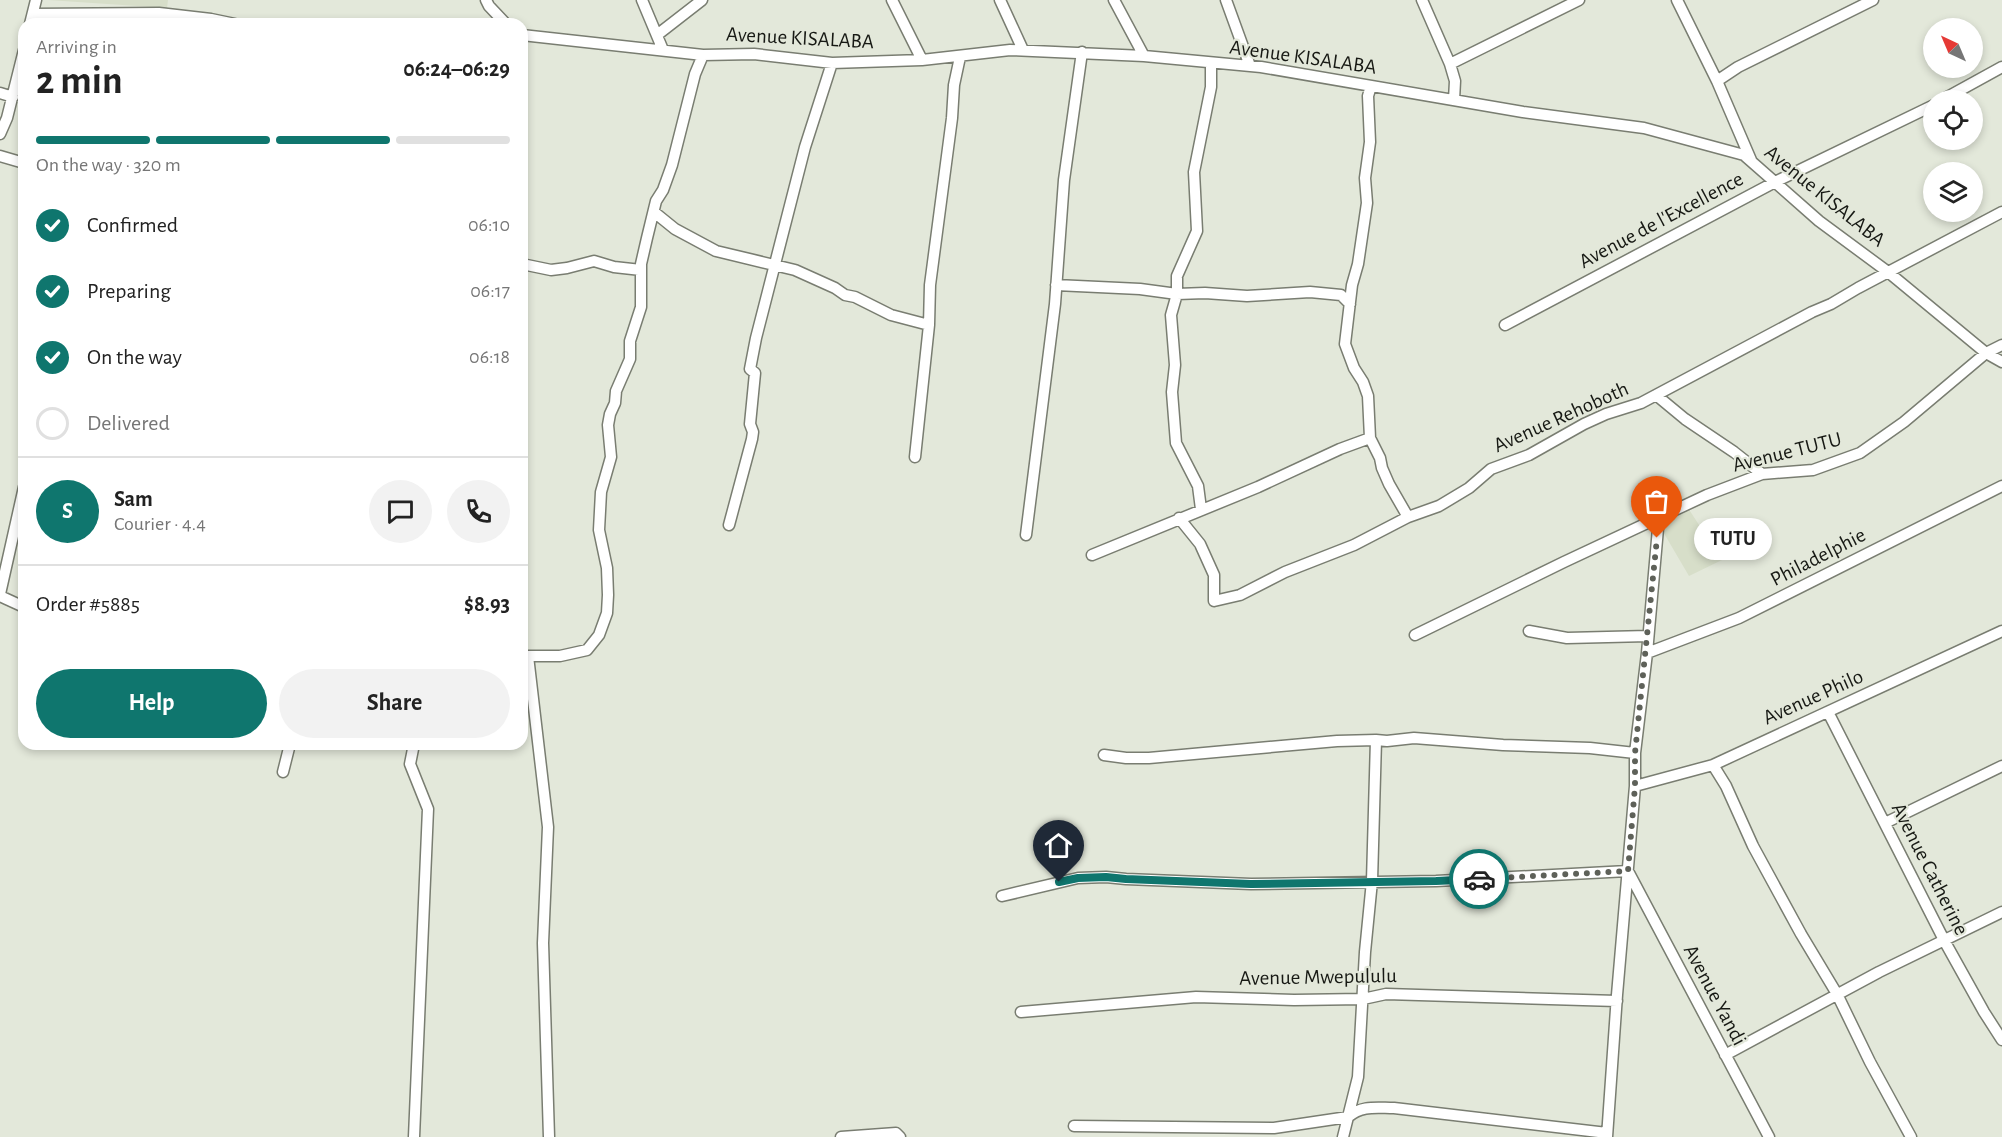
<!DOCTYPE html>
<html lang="en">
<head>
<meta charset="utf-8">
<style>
  body { margin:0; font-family:"Alegreya Sans",sans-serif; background:#f2f2f2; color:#222; height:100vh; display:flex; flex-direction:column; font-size:22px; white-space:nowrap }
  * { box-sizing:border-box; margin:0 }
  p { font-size:20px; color:#767676 }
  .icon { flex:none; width:33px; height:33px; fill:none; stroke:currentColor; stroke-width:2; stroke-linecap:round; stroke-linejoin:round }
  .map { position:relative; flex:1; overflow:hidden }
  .side { position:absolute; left:18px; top:18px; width:510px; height:732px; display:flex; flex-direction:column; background:#fff; border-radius:18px; box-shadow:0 3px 9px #0003 }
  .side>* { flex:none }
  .needle { width:39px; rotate:316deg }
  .buttons { position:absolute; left:1923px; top:18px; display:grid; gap:12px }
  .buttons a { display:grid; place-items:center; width:60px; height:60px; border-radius:50%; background:#fff; box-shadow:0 3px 9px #0003; font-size:30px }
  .pin { position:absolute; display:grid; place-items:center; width:51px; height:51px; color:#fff; margin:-62px -26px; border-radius:50% 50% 50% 0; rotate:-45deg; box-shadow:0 0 6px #0007 }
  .pin .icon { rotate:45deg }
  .courier { position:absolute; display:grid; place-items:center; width:60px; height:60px; margin:-30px; border:4px solid #0f766e; border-radius:50%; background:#fff; color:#222; box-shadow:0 2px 8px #0007 }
  .bubble { position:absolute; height:42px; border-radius:21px; background:#fff; box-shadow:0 3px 9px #0003; font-size:20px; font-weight:700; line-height:42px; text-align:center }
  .summary em { font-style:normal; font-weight:700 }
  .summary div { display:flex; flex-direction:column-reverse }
  .summary { display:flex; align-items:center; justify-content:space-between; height:102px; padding:0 18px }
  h1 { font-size:39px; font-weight:700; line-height:45px }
  .bar { display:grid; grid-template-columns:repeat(4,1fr); gap:9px 6px; align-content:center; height:72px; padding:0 18px }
  .bar i { height:8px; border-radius:4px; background:#e0e0e0 }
  .bar .current { background:#0f766e }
  .bar p { grid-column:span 4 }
  .line { display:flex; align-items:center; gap:15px; padding:0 18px; border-top:2px solid #e0e0e0 }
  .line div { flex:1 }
  .round { display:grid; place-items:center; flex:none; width:63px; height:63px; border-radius:32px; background:#f2f2f2 }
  ol { padding:0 18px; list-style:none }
  li { display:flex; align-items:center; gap:18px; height:66px }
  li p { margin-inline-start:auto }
  li .icon { padding:6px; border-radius:50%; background:#0f766e; color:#fff; stroke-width:4 }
  li:last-child { color:#767676 }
  li i { width:33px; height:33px; border:3px solid #e0e0e0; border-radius:50% }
  .action { display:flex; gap:12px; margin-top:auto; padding:12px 18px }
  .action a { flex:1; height:69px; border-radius:36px; background:#0f766e; color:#fff; font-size:24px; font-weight:700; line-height:69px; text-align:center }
  .action a+a { background:#f2f2f2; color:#222 }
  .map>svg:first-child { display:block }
</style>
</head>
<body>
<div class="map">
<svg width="2002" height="1137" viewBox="0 0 2002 1137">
  <rect width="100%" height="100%" fill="#e3e8da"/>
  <path fill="#d7dec9" d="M 48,0 L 168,0 L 167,8 Z
    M 1688,508 L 1722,560 L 1689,576 L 1662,530 L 1661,522 Z"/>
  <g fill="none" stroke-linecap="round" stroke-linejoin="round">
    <defs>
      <path id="minor" d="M 486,0 L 489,6 L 506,24
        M 642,0 L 663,50
        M 892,0 L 922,60
        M 1000,0 L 1023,50
        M 1114,0 L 1144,56
        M 1226,0 L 1250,66
        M 1422,0 L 1450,64 L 1455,81 L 1454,100
        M 1677,0 L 1717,81 L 1751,160
        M 33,14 L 159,13 L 211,19 L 235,24
        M 30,24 L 36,0
        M 522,35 L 703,55 L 754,54 L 832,63 L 922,60 L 1010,50 L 1144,56 L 1261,67 L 1523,112 L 1644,128 L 1744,155 L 1819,221 L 1888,272 L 1986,353 L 2002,362
        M 657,35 L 702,0
        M 1450,64 L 1579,0
        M 1717,81 L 1738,67 L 1873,0
        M 1371,86 L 1368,96 L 1370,142 L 1365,178 L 1367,203 L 1358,264 L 1352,285 L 1345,344 L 1354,368 L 1363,382 L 1368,396 L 1370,438 L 1380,458 L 1382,468 L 1389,484 L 1408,517
        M 0,93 L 13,97
        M 1942,100 L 2002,67
        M 0,134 L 7,118 L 24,50
        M 0,156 L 24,163
        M 654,212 L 675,229 L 716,251 L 795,270 L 835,288 L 845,295 L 855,297 L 891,315 L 929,325
        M 522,264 L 551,270 L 567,268 L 594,261 L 614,267 L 641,270
        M 1056,285 L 1140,289 L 1177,294 L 1205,293 L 1247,296 L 1310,292 L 1341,295 L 1350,304
        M 1505,325 L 1775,182 L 1934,105
        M 1656,395 L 1685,419 L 1734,452 L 1762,474
        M 915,457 L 929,325 L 930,285 L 952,118 L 954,85 L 960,57
        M 1201,509 L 1198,486 L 1176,443 L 1172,392 L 1175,365 L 1171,315 L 1177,294 L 1177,276 L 1197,231 L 1194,172 L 1211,87 L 1211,64
        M 1179,518 L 1200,544 L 1214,575 L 1214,601 L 1240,595 L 1285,572 L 1354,545 L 1408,517 L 1439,506 L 1469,488 L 1491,469 L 1529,455 L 1584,424 L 1606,414 L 1641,403 L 1812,312 L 1831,304 L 1858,288 L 2002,212
        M 729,525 L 752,439 L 753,432 L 750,424 L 755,373 L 750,369 L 756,338 L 805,147 L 832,63
        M 1026,535 L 1055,304 L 1064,180 L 1082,52
        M 1092,555 L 1258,487 L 1340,449 L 1370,438
        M 0,594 L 24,487
        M 0,596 L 24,607
        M 1529,631 L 1567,638 L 1648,636
        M 1415,635 L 1564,562 L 1707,495 L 1762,474 L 1813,470 L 1860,453 L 1904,422 L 1986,353 L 2002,345
        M 1647,653 L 1739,618 L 2002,486
        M 522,656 L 560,656 L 587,650 L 599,635 L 607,613 L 608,595 L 607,568 L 599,530 L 601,492 L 611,457 L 608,425 L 610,414 L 615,403 L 616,391 L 630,359 L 630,341 L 641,307 L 641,264 L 647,238 L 656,201 L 663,190 L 672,165 L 695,74 L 703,55
        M 528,656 L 548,827 L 543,943 L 549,1137
        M 1828,712 L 1945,942 L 1984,1012 L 2002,1040
        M 1104,755 L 1126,758 L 1149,758 L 1337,741 L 1376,740 L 1387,741 L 1414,738 L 1503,745 L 1590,748 L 1635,753
        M 1713,765 L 1726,786 L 1753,846 L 1801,934 L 1837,994 L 1870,1062 L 1911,1137
        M 283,772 L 290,744
        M 1635,786 L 1713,765 L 2002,631
        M 1885,823 L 2002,766
        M 1002,896 L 1078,878 L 1106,877 L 1126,879 L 1251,884 L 1436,881 L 1628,871 L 1769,1137
        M 1021,1012 L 1196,997 L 1294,1000 L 1363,999 L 1386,994 L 1617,1001
        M 1725,1055 L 1879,972 L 2002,912
        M 1074,1126 L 1274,1128 L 1348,1117 C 1362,1105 1376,1108 1394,1108 L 1607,1133
        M 414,1137 L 428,809 L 410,764 L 414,744
        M 841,1137 L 896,1133 L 900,1137
        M 1343,1137 L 1358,1077 L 1365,952 L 1372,881 L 1376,740
        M 1607,1137 L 1617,995 L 1635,786 L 1635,753 L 1647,653 L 1659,517"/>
    </defs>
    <use href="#minor" stroke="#797d71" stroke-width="13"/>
    <use href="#minor" stroke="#fff" stroke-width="10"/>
  </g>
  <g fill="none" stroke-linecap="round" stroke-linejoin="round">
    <path stroke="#5e6159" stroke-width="6" stroke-dasharray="0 10.8" d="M 1479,879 L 1628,871 L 1635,786 L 1635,753 L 1657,538"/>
    <path stroke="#0f766e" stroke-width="8" d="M 1059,882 L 1078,878 L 1106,877 L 1126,879 L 1251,884 L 1436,881 L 1479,879"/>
  </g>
  <g text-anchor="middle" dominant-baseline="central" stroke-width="4.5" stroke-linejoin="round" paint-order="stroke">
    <g font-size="21" fill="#171914" stroke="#e3e8da">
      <text transform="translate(800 38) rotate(3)">Avenue KISALABA</text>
      <text transform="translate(1303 57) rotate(8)">Avenue KISALABA</text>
      <text transform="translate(1825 196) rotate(39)">Avenue KISALABA</text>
      <text transform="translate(1661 220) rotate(-28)">Avenue de l'Excellence</text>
      <text transform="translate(1561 417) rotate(-24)">Avenue Rehoboth</text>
      <text transform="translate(1787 452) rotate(-14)">Avenue TUTU</text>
      <text transform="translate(1818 557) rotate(-27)">Philadelphie</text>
      <text transform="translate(1813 697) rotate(-24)">Avenue Philo</text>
      <text transform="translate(1930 869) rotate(63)">Avenue Catherine</text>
      <text transform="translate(1318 977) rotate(-1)">Avenue Mwepululu</text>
      <text transform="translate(1715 995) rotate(62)">Avenue Yandi</text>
    </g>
  </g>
</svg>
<div class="buttons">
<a><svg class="needle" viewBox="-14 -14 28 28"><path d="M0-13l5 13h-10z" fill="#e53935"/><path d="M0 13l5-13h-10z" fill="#767676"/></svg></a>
<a><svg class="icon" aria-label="locate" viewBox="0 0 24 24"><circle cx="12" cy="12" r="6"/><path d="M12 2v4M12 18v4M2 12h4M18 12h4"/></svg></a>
<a><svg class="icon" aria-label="layers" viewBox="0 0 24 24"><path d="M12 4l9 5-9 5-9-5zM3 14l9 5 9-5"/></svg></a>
</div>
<div class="pin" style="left:1657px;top:538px;background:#ea580c"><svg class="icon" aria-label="bag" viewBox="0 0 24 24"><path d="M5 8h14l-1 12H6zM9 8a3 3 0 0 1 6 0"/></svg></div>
<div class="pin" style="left:1059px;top:882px;background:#1f2937"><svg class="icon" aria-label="home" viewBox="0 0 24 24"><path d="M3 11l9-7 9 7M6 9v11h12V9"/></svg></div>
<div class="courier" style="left:1479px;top:879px"><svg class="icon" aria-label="car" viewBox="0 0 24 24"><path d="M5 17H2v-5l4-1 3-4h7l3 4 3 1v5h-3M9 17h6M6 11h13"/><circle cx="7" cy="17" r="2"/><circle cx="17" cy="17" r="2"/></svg></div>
<div class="bubble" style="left:1694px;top:518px;width:78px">TUTU</div>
<section class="side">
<div class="summary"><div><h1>2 min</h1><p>Arriving in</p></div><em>06:24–06:29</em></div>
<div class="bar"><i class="current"></i><i class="current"></i><i class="current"></i><i></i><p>On the way · 320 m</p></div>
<ol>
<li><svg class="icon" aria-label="check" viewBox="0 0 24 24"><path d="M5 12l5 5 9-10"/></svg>Confirmed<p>06:10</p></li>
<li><svg class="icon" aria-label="check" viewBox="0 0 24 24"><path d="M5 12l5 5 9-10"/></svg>Preparing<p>06:17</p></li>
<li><svg class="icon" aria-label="check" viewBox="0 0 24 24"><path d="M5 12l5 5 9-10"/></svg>On the way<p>06:18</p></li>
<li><i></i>Delivered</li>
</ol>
<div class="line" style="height:108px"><b class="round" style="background:#0f766e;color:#fff">S</b><div><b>Sam</b><p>Courier · 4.4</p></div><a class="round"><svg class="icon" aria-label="chat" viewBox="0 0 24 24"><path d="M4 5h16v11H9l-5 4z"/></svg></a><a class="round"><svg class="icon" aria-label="phone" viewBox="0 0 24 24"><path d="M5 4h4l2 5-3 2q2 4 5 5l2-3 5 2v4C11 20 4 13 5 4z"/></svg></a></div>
<div class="line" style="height:78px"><div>Order #5885</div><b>$8.93</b></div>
<div class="action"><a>Help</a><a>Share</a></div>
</section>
</div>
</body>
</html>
